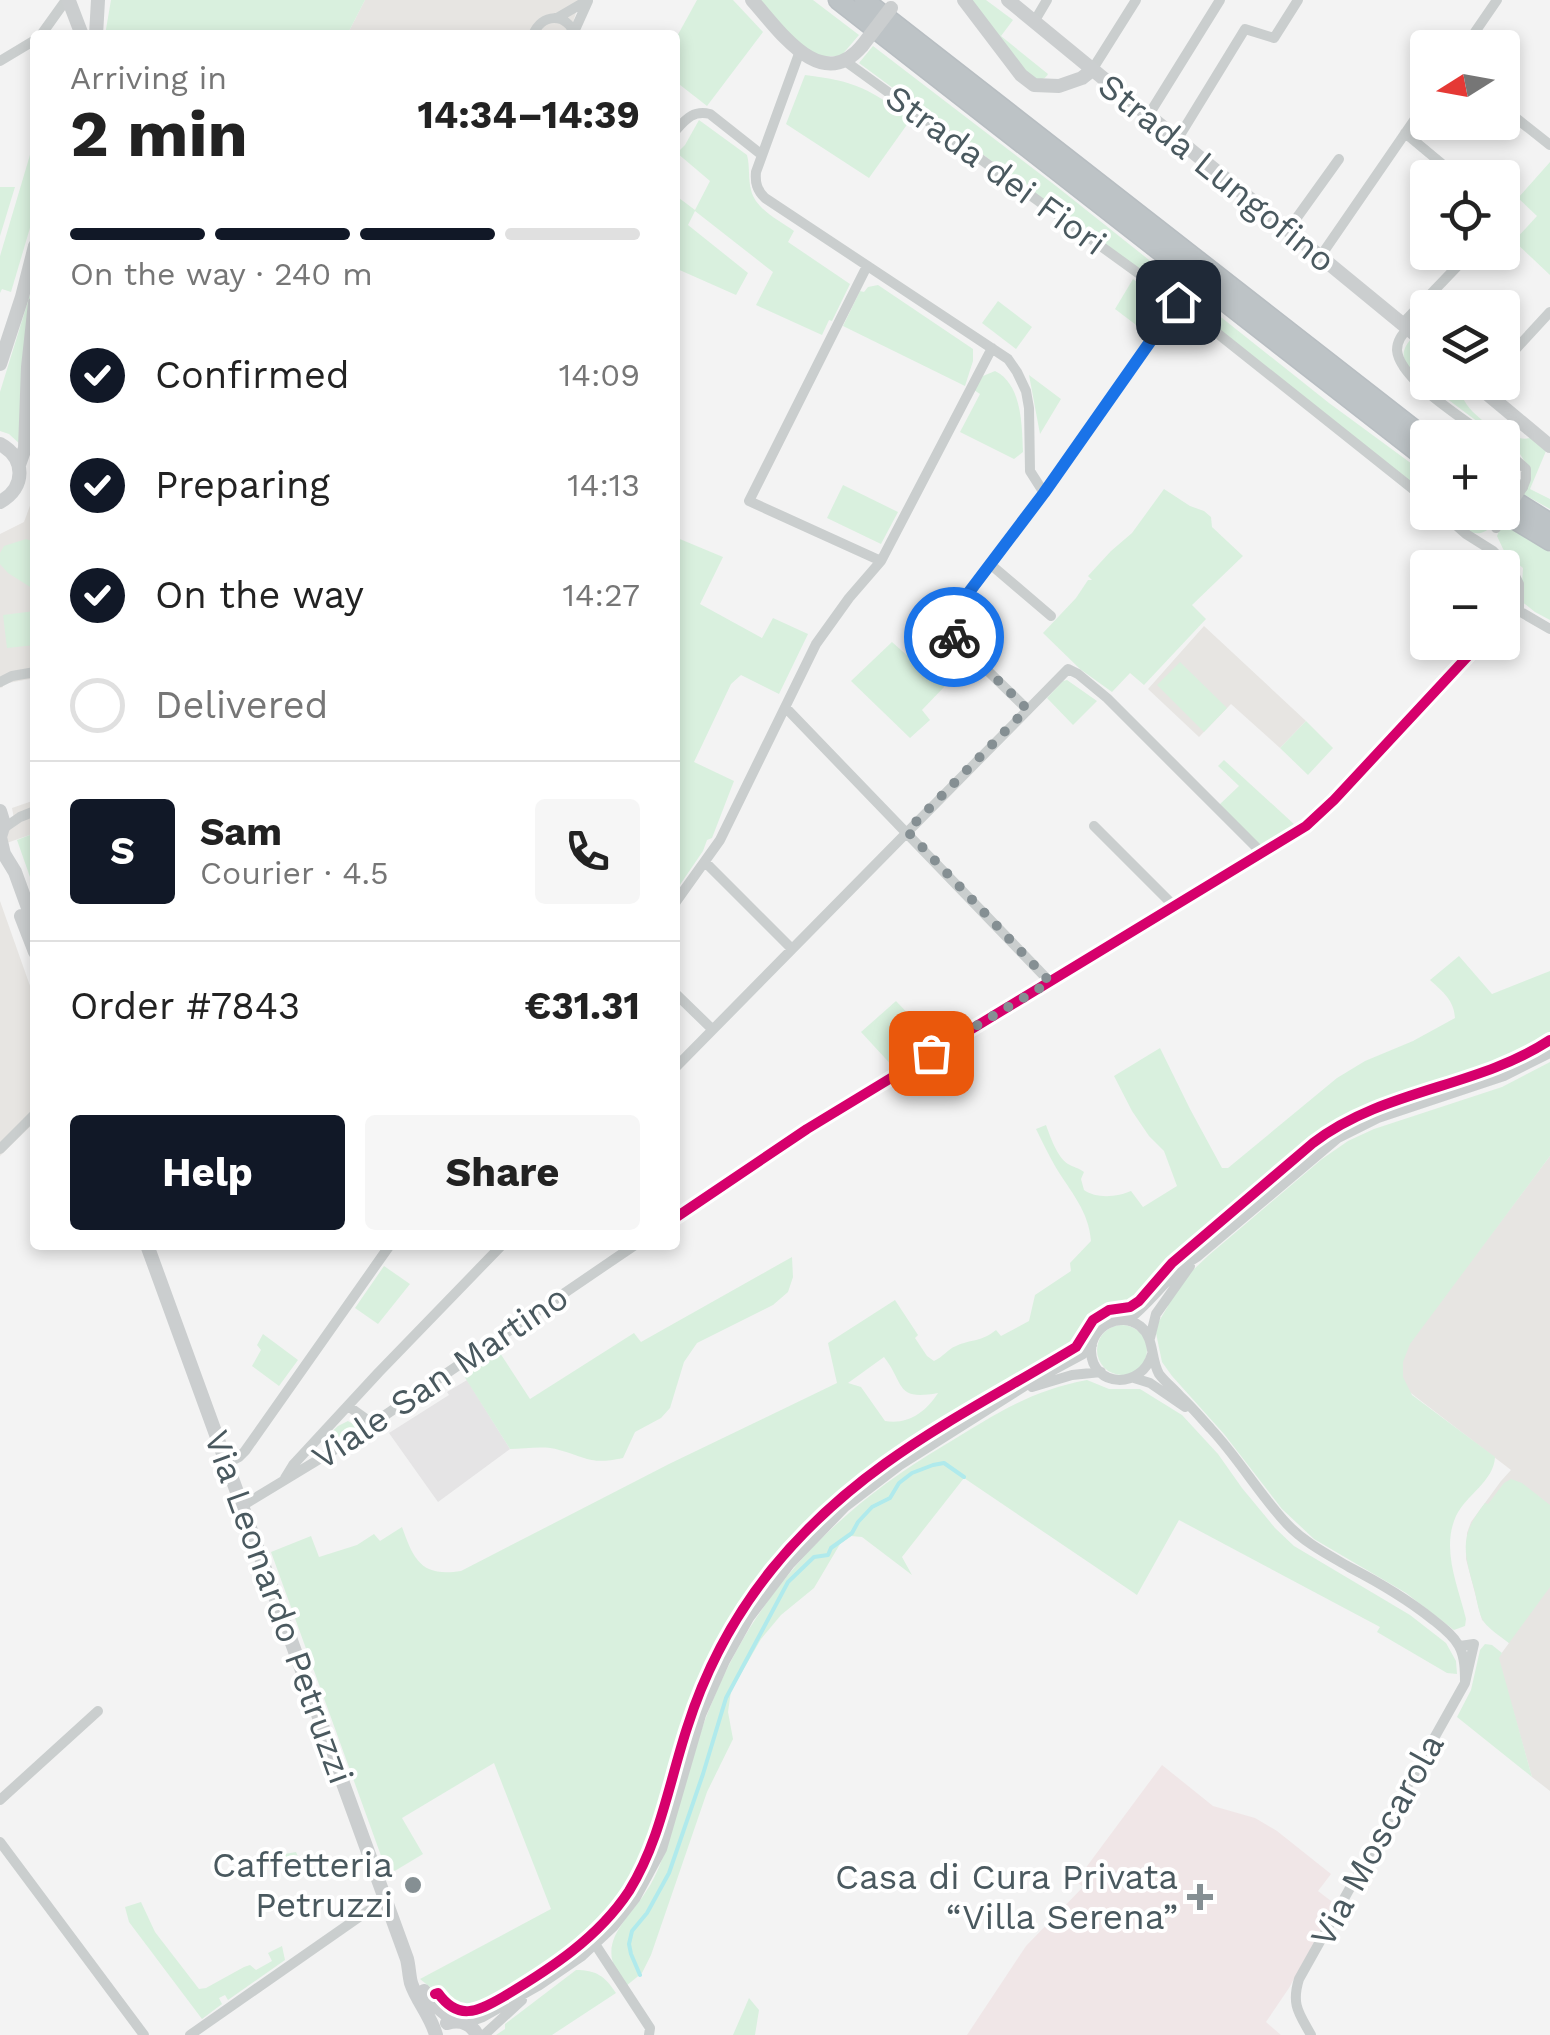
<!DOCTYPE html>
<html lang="en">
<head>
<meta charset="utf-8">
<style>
  body { margin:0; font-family:"Work Sans",sans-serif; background:#f6f6f6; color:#222; height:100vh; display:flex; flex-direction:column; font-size:38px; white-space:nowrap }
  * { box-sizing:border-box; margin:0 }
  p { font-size:32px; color:#767676 }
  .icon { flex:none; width:55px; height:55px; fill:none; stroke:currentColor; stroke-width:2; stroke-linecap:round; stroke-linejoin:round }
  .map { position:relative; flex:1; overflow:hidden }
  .details { position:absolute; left:30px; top:30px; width:650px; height:1220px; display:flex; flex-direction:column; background:#fff; border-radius:10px; box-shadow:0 5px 15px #0003 }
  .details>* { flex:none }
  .needle { width:65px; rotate:259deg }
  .tools { position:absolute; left:1410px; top:30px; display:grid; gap:20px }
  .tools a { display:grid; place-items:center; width:110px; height:110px; border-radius:10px; background:#fff; box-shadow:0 5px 15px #0003; font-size:50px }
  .pin { position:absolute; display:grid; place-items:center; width:85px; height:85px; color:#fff; margin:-42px; border-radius:20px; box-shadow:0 5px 15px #0006 }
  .courier { position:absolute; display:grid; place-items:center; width:100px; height:100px; margin:-50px; border:8px solid #1a73e8; border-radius:50%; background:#fff; color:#222; box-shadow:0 2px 12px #0007 }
  .headline em { font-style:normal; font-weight:700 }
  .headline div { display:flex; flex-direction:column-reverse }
  .headline { display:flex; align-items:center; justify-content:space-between; height:170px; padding:0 40px }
  h1 { font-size:65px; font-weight:700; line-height:75px }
  .bar { display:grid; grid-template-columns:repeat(4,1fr); gap:15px 10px; align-content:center; height:120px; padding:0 40px }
  .bar i { height:12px; border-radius:8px; background:#e0e0e0 }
  .bar .active { background:#111827 }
  .bar p { grid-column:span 4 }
  .line { display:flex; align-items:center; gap:25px; padding:0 40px; border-top:2px solid #e0e0e0 }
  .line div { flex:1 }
  .round { display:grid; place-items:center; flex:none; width:105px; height:105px; border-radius:10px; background:#f6f6f6 }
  ol { padding:0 40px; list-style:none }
  li { display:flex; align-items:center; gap:30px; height:110px }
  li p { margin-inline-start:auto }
  li .icon { padding:10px; border-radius:50%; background:#111827; color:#fff; stroke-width:4 }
  li:last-child { color:#767676 }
  li i { width:55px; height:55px; border:5px solid #e0e0e0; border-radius:50% }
  .cta { display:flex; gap:20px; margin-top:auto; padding:20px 40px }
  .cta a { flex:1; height:115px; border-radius:10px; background:#111827; color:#fff; font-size:40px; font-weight:700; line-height:115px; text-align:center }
  .cta a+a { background:#f6f6f6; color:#222 }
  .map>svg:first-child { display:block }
</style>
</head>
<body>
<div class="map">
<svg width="1550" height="2035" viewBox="0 0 1550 2035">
  <rect width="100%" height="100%" fill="#f3f3f3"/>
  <path fill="#e7e5e2" d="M 365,0 L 580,0 L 569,35 L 347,35 Z
    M 35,492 L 35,678 L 3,684 L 3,687 L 0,688 L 0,534 L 24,522 Z
    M 1204,626 L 1306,721 L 1280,748 L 1231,704 L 1199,737 L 1148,689 Z
    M 35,800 L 35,833 L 4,844 L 9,830 L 15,824 L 12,808 Z
    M 0,901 L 35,1000 L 35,1122 L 0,1156 Z
    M 1550,1156 L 1550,1791 L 1532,1777 L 1498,1658 L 1509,1643 L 1482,1620 L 1466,1559 L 1467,1533 L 1471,1522 L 1501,1481 L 1511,1470 L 1386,1374 Z"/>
  <path fill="#e5e4e5" d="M 467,1380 L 510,1449 L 438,1502 L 389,1433 L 449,1395 L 447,1392 Z"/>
  <path fill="#f0e6e7" d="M 1162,1765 L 1213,1806 L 1255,1818 L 1277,1831 L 1331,1874 L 1318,1891 L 1335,1904 L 1289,1988 L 1266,2022 L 1281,2035 L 967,2035 L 1026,1946 L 1083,1887 L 1076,1881 Z"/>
  <path fill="#d9f0de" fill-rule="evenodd" d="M 111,0 L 365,0 L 347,35 L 105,35 Z
    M 697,0 L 733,0 L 763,32 L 707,106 L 675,81 L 675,40 Z
    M 755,0 L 813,0 L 859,35 L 841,56 L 811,57 Z
    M 967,0 L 986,0 L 1013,20 L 1001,36 L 1048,74 C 1044,81 1039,80 1031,78 Z
    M 873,46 L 1056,186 L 1329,403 L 1427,475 L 1427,498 L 1193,310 L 859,63 Z
    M 805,75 C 856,81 869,89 911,119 L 869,178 L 786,124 Z
    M 699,120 L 747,155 C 750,166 748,178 751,190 C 756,210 779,220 794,231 L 788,242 L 850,284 L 832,321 L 829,320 L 822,335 L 756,305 L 773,272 L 695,211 L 688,225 L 748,273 L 736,295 L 675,268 L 675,195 L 695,210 L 710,181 L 677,153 L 685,145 Z
    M 35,138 L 35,211 L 11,292 L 2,289 L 0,293 L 0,256 Z
    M 1550,162 L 1550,275 L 1514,241 L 1537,216 L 1518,198 Z
    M 0,187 L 15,187 L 0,236 Z
    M 1133,279 L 1169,306 L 1148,334 L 1115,309 Z
    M 33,285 L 25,335 L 21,445 L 9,434 L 0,431 L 0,392 Z
    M 878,285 L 973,349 L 973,361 L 965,386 L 843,326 L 860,291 L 864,292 L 868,287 Z
    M 998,301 L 1032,327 L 1016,349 L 982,323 Z
    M 1411,339 L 1427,354 L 1428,382 L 1462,383 L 1469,388 L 1463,398 C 1471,417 1510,443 1530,438 L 1546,451 L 1530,489 L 1550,499 L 1550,509 L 1523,494 L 1530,470 L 1520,454 L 1503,441 L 1502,438 L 1498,437 L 1418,377 C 1405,364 1397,355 1411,339 Z
    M 995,371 C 1022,384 1022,425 1023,452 L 1014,459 L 960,432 L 980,394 L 974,390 L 983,376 Z
    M 1029,375 L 1061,399 L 1040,434 Z
    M 843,485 L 898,512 L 881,544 L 827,518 Z
    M 1164,489 L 1190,506 L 1204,511 L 1211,517 L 1212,527 L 1243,556 L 1192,605 L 1206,619 L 1144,685 L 1130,673 L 1112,692 L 1080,669 L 1043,633 L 1076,598 L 1088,580 L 1092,580 L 1088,576 L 1111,551 L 1132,533 Z
    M 1445,513 L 1480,513 L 1495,523 C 1476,545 1462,527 1445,513 Z
    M 1502,524 L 1550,552 L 1550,620 L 1535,612 L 1521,601 L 1523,568 L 1505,553 L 1497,536 Z
    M 675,537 L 723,557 L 700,604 L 762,638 L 773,618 L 808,634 L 779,694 L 741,675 L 731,684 L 694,762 L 734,781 L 712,838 L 707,840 L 703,851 L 675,892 Z
    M 26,539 L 35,542 L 35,590 L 8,573 L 0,564 L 0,553 L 4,546 Z
    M 35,611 L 35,645 L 7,648 L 3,615 Z
    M 936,633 L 968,662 L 922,710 L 930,720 L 910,738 L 851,681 L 892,642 L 910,658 Z
    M 1180,662 L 1227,708 L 1204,732 L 1157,685 Z
    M 1067,680 L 1097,701 L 1073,725 L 1047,698 L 1063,681 Z
    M 1306,721 L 1333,748 L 1308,775 L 1280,748 Z
    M 1224,760 L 1295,825 L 1260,846 L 1219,805 L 1239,786 L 1218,766 Z
    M 35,833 L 35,875 L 30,877 L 17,840 Z
    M 1459,956 L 1492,994 L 1550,971 L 1550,1038 L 1479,1073 L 1381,1104 L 1336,1124 L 1309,1143 L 1167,1263 L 1133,1303 L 1107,1309 L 1089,1319 L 1080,1329 L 1075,1343 L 1069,1349 L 895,1452 L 850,1485 L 847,1483 C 777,1543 724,1618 689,1703 C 671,1748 664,1796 648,1841 C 620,1922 545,1975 471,2010 L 452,2005 L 420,1979 L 551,1909 L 494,1763 L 402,1818 L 423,1854 L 388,1875 L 271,1552 L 311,1536 L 319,1557 L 357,1545 L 374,1534 L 380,1541 L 402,1527 C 414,1561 422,1577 461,1571 L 669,1464 L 837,1383 L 828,1343 L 895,1300 L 918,1335 L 915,1338 L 927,1356 L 934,1361 C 943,1357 948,1349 956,1346 C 971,1339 982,1342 996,1330 L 1001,1336 L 1029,1321 L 1035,1295 L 1071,1271 L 1070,1263 L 1091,1241 C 1089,1211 1070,1191 1055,1166 C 1048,1154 1042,1141 1036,1129 L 1046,1125 C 1050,1136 1057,1157 1068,1164 C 1073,1167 1079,1168 1084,1172 L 1081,1179 L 1084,1190 C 1096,1199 1118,1197 1131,1191 L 1143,1207 L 1177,1186 L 1164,1151 L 1149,1136 L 1132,1111 L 1114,1076 L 1160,1048 L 1190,1109 L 1222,1168 L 1228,1168 L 1337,1078 L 1365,1061 L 1413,1041 L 1455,1018 C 1454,1000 1443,992 1430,980 ZM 884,1357 C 905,1384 895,1401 938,1393 C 926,1412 908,1425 885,1421 L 861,1387 L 848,1383 Z
    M 896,1001 L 937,1044 L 896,1070 L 861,1032 Z
    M 1550,1062 L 1550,1156 L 1410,1344 L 1403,1362 L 1403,1377 L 1412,1395 L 1495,1457 C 1494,1481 1466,1495 1456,1516 C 1441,1549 1458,1586 1466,1619 L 1465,1626 L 1454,1630 L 1406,1593 L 1314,1539 L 1282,1509 L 1224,1434 L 1172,1376 L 1162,1362 L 1156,1333 L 1158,1323 L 1168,1306 L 1167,1304 L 1192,1271 L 1209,1255 L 1322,1159 L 1348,1141 L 1374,1129 L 1502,1087 Z
    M 792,1257 L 793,1277 L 788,1292 L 773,1305 L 697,1343 L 684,1362 L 670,1408 L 661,1418 L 635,1432 L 623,1458 C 591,1465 588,1458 559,1450 C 545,1445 525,1449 510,1449 L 464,1376 L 500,1353 L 530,1399 L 634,1333 L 641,1342 Z
    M 384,1266 L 410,1284 L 378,1324 L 355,1308 Z
    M1097 1350a25 25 0 1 1 50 0a25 25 0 1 1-50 0Z
    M 263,1334 L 298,1360 L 279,1386 L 252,1366 L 261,1350 L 257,1345 Z
    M 1087,1380 L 1109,1389 L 1140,1389 L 1182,1415 L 1218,1454 L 1242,1488 L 1275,1528 L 1294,1546 L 1410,1615 L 1446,1643 L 1456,1661 L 1457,1674 L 1447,1673 L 1377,1632 L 1380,1627 L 1179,1520 L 1137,1595 L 964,1478 L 902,1557 L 912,1575 L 862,1537 L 851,1536 L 840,1544 L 814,1588 L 781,1615 L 761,1639 L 731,1691 L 728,1712 L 733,1739 L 707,1792 L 651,1955 L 642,1973 L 626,1986 C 621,1978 614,1968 612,1959 C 607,1933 633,1913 645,1893 C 652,1883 658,1871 662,1859 C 681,1807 691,1751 713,1700 C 759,1588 840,1507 943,1446 C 993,1416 1028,1391 1087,1380 Z
    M 348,1421 L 358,1427 L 324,1449 L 323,1448 L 322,1441 L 338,1426 Z
    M 1511,1479 L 1522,1483 L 1550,1505 L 1550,1587 L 1509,1643 C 1501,1637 1490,1630 1484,1622 C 1479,1615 1477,1601 1475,1592 C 1464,1552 1458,1537 1485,1503 L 1488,1504 L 1504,1483 Z
    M 1485,1644 L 1492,1645 L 1502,1653 L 1499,1658 L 1532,1777 L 1457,1717 L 1471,1690 L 1480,1650 Z
    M 296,1852 L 299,1859 L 291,1867 L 277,1871 L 270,1867 L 269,1862 L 273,1856 Z
    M 141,1902 L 155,1932 L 199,1989 L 206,1988 L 244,1967 L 250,1965 L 256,1970 L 272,1961 L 268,1953 L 282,1946 L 285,1960 L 228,2000 L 225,1995 L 219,1998 L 222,2004 L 202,2019 L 129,1922 L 125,1907 Z
    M 576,1970 C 596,1970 605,1976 616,1993 L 552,2035 L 496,2035 L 505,2029 L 505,2024 Z
    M 749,1998 L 759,2010 L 755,2035 L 733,2035 Z"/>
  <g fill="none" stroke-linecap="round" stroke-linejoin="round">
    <path stroke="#b0eaec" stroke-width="4" d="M 640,1975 L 631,1954 L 629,1944 L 632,1931 L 647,1913 L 669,1873 L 703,1774 L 726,1698 L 788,1582 L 814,1557 L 828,1555 L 831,1548 L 852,1533 L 858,1522 L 872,1507 L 890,1498 L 899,1483 L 912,1473 L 933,1465 L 944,1463 L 964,1477"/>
    <defs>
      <path id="highway" d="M 838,0 L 1428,460
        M 864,0 L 1428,440
        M 1502,493 L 1550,523
        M 1502,512 L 1550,541"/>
    </defs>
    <use href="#highway" stroke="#b8bec2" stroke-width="21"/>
    <path stroke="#cacece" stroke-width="10" d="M 557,18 L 588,0
      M 1034,22 L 1047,0
      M 574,32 L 588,1
      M 41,35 L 66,0
      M 533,35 C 542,13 566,12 575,35
      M 1464,48 L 1497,0
      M 800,51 L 756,172 C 755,183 757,190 765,198 L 1008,359 L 1017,372 L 1026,391 L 1029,408 L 1030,471 L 1044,493
      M 0,61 L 35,40
      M 845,61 L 1178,302 L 1428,501
      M 1092,70 L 1136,0
      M 1502,107 L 1550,145
      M 1148,116 L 1220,0
      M 675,131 C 686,119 693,110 710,114 L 762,155
      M 1405,133 L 1459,178
      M 1177,140 L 1245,29 L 1274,38 L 1298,0
      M 1288,230 L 1339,159
      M 1320,257 L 1428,100
      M 867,266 L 749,501 L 881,561 L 992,348
      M 1402,324 L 1471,252
      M 1407,329 C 1402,335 1397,341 1397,350 C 1399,380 1466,420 1489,438
      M 1502,364 L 1550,312
      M 1502,448 L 1526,469 L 1526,479 L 1523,487
      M 1441,512 L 1466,534 L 1493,551 L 1512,570 L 1519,584 L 1519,611 L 1502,620
      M 990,564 L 1051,616
      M 1519,611 L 1550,629
      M 0,682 L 12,676 L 35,672
      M 785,707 L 1050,982
      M 1027,709 L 953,637 L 950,630 L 951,618 L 1044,493 L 1178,302
      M 1094,826 L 1174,906
      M 4,828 L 20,817 L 35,811
      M 705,862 L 791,948
      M 675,903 L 720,840 L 816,644 L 849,598 L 881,561
      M 675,993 L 712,1029
      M 675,1068 L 1068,669 L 1078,674 L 1107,698 L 1262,853
      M 0,1149 L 35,1114
      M 675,1218 L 807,1129 L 1306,826 L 1334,800 L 1481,642
      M 1128,1320 C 1153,1301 1169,1273 1197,1257 L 1338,1138 L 1378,1118 L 1504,1076 L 1550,1053
      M 1150,1338 L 1156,1314 L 1190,1266
      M 1152,1354 C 1142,1390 1092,1388 1091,1351 C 1091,1326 1120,1311 1140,1326 C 1155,1338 1150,1358 1159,1374 C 1165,1382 1173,1388 1180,1396 C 1191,1406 1201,1418 1211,1429 C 1239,1459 1259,1494 1287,1524 C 1305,1543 1327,1554 1349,1567 C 1378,1582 1407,1599 1432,1619 C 1442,1627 1453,1635 1459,1646 C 1465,1657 1465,1671 1465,1683
      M 1134,1378 L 1150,1383 L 1185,1407
      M 1032,1387 L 1072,1375 L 1101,1372
      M 348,1406 L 373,1424
      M 227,1463 L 239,1457 L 245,1451 L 390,1245
      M 285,1478 L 293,1465 L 379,1372 L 502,1245
      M 242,1506 L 331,1452 L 635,1245
      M 0,1800 L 98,1711
      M 0,1842 L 144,2035
      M 595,1944 L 650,2028 L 649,2035
      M 466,2023 L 483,2017 L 538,1986 L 582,1956 L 614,1926 L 635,1899 L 662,1849 L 701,1715 L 725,1661 L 749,1618 L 790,1564 L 845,1507 L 900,1465 L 1031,1382 L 1083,1354 L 1092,1345
      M 190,2035 L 385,1899
      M 484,2035 L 522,2000
      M 1311,2035 C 1299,2013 1291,2005 1299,1979 L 1465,1683 L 1474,1644 L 1460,1646"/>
    <path stroke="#cbcecf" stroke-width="14" d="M 752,0 C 780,31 821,94 862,46
      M 964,0 L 1021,75 L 1034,85 L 1059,86 L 1082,78 L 1092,70
      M 1008,0 L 1428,345
      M 69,1 L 82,35
      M 96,35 L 98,0
      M 0,364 L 22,297 L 35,246
      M 1473,382 L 1550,446
      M 0,444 C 26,458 26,488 0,502
      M 19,465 L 25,448 L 28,367 L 35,303
      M 0,811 L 4,824 L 0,837
      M 0,837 L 4,854 L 15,872 L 35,927
      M 21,916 L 35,952
      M 147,1245 L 407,1959 C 409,1967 409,1975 411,1983 C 417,2001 431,2016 436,2035
      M 424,1991 L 435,2005 L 454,2021
      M 447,2023 C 460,2019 471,2023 477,2035"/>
    <use href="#highway" stroke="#bdc3c6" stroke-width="18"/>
    <path stroke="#cacece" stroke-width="10" d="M 1496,528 L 1523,487"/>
    <path stroke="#cbcecf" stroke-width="14" d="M 862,46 L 891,8"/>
    <defs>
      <path id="cycleway" d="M 675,1218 L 807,1129 L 1306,826 L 1334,800 L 1481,642
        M 435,1994 L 438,1993 C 458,2021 477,2012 503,1997 C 550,1969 598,1938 629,1891 C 660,1841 669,1783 687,1728 C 705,1671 735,1615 772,1569 C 859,1462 962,1416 1076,1347 L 1093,1320 L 1109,1310 L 1130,1307 L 1139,1301 L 1172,1263 L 1313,1143 C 1383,1089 1477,1088 1550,1040"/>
    </defs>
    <use href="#cycleway" stroke="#fff" stroke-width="16"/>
    <use href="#cycleway" stroke="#d6006c" stroke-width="10"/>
  </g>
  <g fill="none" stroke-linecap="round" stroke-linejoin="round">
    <path stroke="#858f93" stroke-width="10" stroke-dasharray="0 18" d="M 931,1053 L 1050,982 L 907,831 L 1027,709 L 954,637"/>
    <path stroke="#1a73e8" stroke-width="12" d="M 954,637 L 950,630 L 954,612 L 1044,493 L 1178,302"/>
  </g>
  <g fill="#858f93" stroke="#fff" stroke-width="4">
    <circle cx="413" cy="1885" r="10"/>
    <path d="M1195 1882h10v10h10v10h-10v10h-10v-10h-10v-10h10z"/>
  </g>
  <g text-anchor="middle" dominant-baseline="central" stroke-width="8" stroke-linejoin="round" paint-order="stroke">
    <g font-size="35" fill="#4a595f" stroke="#fff">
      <text transform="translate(996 170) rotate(36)">Strada dei Fiori</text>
      <text transform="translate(1217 173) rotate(39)">Strada Lungofino</text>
      <text transform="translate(440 1377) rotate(-34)">Viale San Martino</text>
      <text transform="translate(279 1607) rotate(70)">Via Leonardo Petruzzi</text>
      <text transform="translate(1377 1840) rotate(-61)">Via Moscarola</text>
    </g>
    <g font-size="35" fill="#4a595f" stroke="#fff" text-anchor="end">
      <text x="393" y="1865">Caffetteria<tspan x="393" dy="40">Petruzzi</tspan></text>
      <text x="1178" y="1877">Casa di Cura Privata<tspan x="1178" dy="40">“Villa Serena”</tspan></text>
    </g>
  </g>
</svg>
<div class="tools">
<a><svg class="needle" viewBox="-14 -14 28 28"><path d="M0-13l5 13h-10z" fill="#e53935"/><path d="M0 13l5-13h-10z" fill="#767676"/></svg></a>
<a><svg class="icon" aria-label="locate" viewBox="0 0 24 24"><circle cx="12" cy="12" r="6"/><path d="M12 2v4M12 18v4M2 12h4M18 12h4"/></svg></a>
<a><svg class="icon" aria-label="layers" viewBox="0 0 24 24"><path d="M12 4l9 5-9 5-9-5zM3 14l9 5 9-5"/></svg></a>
<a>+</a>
<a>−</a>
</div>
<div class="pin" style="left:931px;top:1053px;background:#ea580c"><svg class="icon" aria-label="bag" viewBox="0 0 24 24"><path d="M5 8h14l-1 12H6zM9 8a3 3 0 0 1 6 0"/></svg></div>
<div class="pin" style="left:1178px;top:302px;background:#1f2937"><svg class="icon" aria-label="home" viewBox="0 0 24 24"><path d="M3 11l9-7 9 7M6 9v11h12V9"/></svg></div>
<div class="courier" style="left:954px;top:637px"><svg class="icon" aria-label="bike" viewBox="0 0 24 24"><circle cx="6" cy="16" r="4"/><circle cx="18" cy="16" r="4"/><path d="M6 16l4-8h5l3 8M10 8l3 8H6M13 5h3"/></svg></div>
<section class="details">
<div class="headline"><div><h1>2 min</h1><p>Arriving in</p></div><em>14:34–14:39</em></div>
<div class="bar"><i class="active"></i><i class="active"></i><i class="active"></i><i></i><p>On the way · 240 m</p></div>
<ol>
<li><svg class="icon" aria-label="check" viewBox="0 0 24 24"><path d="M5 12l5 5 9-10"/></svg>Confirmed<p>14:09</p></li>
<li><svg class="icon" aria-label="check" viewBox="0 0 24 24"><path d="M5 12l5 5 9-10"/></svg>Preparing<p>14:13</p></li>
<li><svg class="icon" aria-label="check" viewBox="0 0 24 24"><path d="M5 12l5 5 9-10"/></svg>On the way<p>14:27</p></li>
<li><i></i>Delivered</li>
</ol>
<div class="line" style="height:180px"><b class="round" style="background:#111827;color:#fff">S</b><div><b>Sam</b><p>Courier · 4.5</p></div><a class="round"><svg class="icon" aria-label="phone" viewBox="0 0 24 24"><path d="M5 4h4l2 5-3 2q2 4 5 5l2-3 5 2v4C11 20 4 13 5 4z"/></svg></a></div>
<div class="line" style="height:130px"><div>Order #7843</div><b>€31.31</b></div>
<div class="cta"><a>Help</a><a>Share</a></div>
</section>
</div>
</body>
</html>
